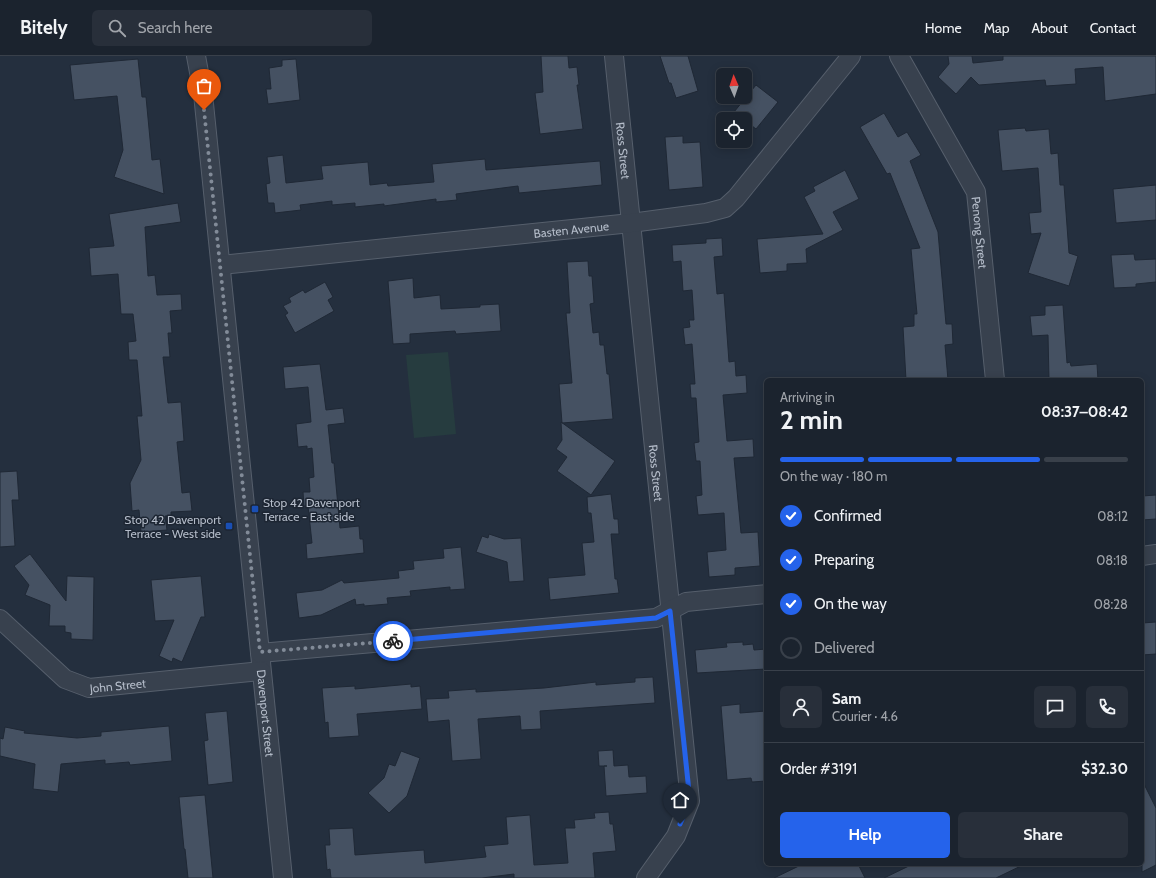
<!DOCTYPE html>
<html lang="en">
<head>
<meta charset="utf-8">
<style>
  body { margin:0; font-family:Cabin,sans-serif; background:#282f3a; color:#f1f3f6; height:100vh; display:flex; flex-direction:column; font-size:15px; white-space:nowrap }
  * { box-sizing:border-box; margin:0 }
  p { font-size:13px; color:#a0a4aa }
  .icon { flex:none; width:22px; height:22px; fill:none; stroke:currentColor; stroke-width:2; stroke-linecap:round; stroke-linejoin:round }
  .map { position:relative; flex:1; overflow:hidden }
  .details { position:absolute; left:764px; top:322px; width:380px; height:488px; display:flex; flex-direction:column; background:#1b232e; border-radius:6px; box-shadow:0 2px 10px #0003,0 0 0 1px #39404a }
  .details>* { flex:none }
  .needle { width:26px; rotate:358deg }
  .fabs { position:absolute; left:716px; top:12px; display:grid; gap:8px }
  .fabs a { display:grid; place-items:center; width:36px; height:36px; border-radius:6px; background:#1b232e; box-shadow:0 2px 10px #0003,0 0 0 1px #39404a; font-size:20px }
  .pin { position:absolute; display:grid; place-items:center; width:34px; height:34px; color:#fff; margin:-41px -17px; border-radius:50% 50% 50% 0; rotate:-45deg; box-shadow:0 0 4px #0007 }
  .pin .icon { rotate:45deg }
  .courier { position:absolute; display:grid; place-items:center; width:40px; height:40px; margin:-20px; border:3px solid #2563eb; border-radius:50%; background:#fff; color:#222; box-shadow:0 1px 5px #0007 }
  .summary em { font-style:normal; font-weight:700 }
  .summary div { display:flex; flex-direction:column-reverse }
  .summary { display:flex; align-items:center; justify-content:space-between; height:68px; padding:0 16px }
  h1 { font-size:26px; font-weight:700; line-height:30px }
  .bar { display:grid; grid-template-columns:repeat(4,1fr); gap:6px 4px; align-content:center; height:48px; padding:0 16px }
  .bar i { height:5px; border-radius:3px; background:#39404a }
  .bar .current { background:#2563eb }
  .bar p { grid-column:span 4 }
  .line { display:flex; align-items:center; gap:10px; padding:0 16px; border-top:1px solid #39404a }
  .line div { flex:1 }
  .round { display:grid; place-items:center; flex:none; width:42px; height:42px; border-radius:6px; background:#282f3a }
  ol { padding:0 16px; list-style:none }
  li { display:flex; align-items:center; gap:12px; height:44px }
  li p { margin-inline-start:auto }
  li .icon { padding:4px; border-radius:50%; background:#2563eb; color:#fff; stroke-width:4 }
  li:last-child { color:#a0a4aa }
  li i { width:22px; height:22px; border:2px solid #39404a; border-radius:50% }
  .button { display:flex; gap:8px; margin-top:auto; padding:8px 16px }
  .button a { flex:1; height:46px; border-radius:6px; background:#2563eb; color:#fff; font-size:16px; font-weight:700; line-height:46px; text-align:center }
  .button a+a { background:#282f3a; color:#f1f3f6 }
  header { display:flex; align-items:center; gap:24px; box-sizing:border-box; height:56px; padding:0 20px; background:#1b232e; border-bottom:1px solid #39404a }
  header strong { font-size:19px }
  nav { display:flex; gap:22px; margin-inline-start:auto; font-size:14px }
  .search { width:280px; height:36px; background:#282f3a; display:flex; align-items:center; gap:10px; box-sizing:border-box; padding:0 14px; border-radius:6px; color:#a0a4aa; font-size:15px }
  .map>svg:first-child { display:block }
</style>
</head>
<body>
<header>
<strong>Bitely</strong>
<div class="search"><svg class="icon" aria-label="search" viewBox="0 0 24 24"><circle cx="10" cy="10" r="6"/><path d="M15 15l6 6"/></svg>Search here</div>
<nav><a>Home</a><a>Map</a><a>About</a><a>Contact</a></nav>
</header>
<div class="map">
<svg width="1156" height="822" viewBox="0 0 1156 822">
  <rect width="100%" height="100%" fill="#242f3e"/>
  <path fill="#263c3f" d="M 448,296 L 456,378 L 414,382 L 406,299 Z"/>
  <path fill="#455162" stroke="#1f2835" d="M 541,0 L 568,0 L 569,12 L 577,11 L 579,29 L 577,29 L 583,73 L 540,78 L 535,37 L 543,36 Z
    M 660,0 L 688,0 L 698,35 L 676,42 L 671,27 L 669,27 Z
    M 948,0 L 972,0 L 973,7 L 1003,4 L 1003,0 L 1156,0 L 1156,38 L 1105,45 L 1103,11 L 1075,13 L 1076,28 L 1046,30 L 1045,24 L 979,29 L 971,21 L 956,38 L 938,21 L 949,8 Z
    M 138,3 L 142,41 L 146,41 L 152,104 L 160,103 L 164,138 L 114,121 L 123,94 L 117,40 L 74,44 L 70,9 Z
    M 296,3 L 300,44 L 268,48 L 266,33 L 271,33 L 269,12 L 282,10 L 282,4 Z
    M 756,29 L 778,46 L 756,73 L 734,56 Z
    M 884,57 L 898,81 L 907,76 L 921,99 L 910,105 L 938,176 L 946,268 L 952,268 L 953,288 L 945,289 L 948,324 L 906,324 L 903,271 L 914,270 L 914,258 L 917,258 L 911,193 L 920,192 L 890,117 L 887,118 L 860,71 Z
    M 1025,72 L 1026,75 L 1049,73 L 1051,98 L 1058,97 L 1060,129 L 1064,129 L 1069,197 L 1078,200 L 1069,230 L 1028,217 L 1041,177 L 1031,178 L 1029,157 L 1041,156 L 1038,112 L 1002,115 L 998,74 Z
    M 683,80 L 683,87 L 700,86 L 703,131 L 669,134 L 665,81 Z
    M 283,99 L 286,127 L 323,123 L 321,110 L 368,106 L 370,129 L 387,127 L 388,130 L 434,126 L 432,108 L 485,103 L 486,114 L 600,105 L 602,129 L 519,137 L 518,130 L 456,138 L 457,144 L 436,146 L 436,143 L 384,150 L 384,148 L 355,151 L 355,147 L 332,149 L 332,145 L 300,149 L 301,154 L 275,157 L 274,147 L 268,147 L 266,128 L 270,127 L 267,101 Z
    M 845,114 L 859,143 L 833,156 L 843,174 L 806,193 L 807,207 L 787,208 L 787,215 L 760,217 L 757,183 L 823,178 L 804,141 L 815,135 L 813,131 Z
    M 1156,129 L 1156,164 L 1116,167 L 1113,133 Z
    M 178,147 L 181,166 L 145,171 L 148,220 L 155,219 L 157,239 L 181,238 L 182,254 L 170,255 L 172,277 L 168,277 L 170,301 L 163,301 L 168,347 L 181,346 L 184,385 L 177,386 L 182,437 L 190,436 L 192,455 L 171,456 L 171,460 L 165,460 L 167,474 L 141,476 L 139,454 L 132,455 L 130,427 L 141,404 L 137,360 L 142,360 L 137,304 L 129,304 L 128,286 L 136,285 L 133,258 L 121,258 L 118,218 L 91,220 L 89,192 L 114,190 L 109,158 Z
    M 722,182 L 723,200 L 714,201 L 717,238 L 724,237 L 729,306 L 735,305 L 736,320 L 746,319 L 747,337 L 723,339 L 727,385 L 753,383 L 754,401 L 734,402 L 741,477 L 758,476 L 760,510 L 735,512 L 735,519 L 709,521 L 707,496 L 726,494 L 724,457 L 698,459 L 696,440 L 702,439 L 700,405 L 696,405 L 694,387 L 699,386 L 696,342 L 691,342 L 690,328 L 695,328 L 692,288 L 685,289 L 683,272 L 690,271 L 689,264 L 694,264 L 692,234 L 683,235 L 681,205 L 673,206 L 672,189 L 706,187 L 706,183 Z
    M 1134,198 L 1135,204 L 1156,203 L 1156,226 L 1136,228 L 1136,231 L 1114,232 L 1111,199 Z
    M 588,205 L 589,220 L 592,220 L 594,247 L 590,248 L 593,277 L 599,276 L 600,289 L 604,289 L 607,318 L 609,318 L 613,363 L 562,367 L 559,328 L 572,327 L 566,257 L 570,257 L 567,206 Z
    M 413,222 L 414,242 L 440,239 L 441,253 L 480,251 L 480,249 L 499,248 L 501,275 L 456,278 L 455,275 L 410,278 L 410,287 L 393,288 L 388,225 Z
    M 325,226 L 333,241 L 328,244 L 334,255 L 295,277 L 285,259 L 288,257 L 283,250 L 291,246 L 289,242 L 303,234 L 305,237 Z
    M 1063,249 L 1067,307 L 1070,306 L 1071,310 L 1097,308 L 1098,324 L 1049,324 L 1048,279 L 1032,280 L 1030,260 L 1045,259 L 1045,250 Z
    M 320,308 L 326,354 L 343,352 L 345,367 L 328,369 L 332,407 L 334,407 L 340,472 L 359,470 L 360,483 L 363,483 L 364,497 L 307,503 L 306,488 L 312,487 L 308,450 L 304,450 L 303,436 L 310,436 L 309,422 L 314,421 L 312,392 L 307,393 L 307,390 L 298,391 L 296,368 L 311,366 L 308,331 L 285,333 L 283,311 Z
    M 561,366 L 615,405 L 591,439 L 557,415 L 567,401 L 556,393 L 562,384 Z
    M 17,415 L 19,444 L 12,444 L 15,490 L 0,491 L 0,416 Z
    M 611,438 L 614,463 L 618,463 L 619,478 L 611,478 L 615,523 L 617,523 L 619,537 L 550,544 L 548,522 L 585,519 L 582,487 L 594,486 L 591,457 L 588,457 L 587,441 Z
    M 1156,439 L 1156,463 L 1142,464 L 1142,440 Z
    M 489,478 L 504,483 L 521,482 L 524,525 L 509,526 L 507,506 L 476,496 L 482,480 L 488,482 Z
    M 461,491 L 465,533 L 450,534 L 450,531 L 410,535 L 411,540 L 387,542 L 388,548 L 364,550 L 364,548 L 356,549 L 355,543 L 321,559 L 299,562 L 296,537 L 322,534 L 342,524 L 344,527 L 399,522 L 398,515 L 414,513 L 413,505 L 444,502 L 443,493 Z
    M 30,498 L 66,545 L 67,520 L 94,521 L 93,584 L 71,583 L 71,577 L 65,576 L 65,570 L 49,570 L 50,549 L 25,539 L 29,529 L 14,510 Z
    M 201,520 L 205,561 L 201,561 L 182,606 L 173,602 L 172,606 L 159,600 L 174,564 L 155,565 L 151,524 Z
    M 1156,566 L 1156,598 L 1142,599 L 1142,567 Z
    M 743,586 L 743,589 L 753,588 L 754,594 L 766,593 L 766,613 L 697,617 L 695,594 L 727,591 L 726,587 Z
    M 653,621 L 655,647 L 540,655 L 541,673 L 521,674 L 520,660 L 478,663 L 481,703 L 452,705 L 449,664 L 428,666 L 426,643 L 449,642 L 448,635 L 476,633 L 476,636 L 544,632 L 596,626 L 596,629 L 635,626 L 635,622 Z
    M 411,628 L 411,631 L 420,630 L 422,653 L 357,658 L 359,680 L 329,682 L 328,666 L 325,667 L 322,632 L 355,630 L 355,633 Z
    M 740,648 L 740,657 L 766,655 L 766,725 L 752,726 L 751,722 L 727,724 L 721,650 Z
    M 227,655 L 233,726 L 208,729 L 204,685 L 208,684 L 205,657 Z
    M 169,670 L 172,705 L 130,709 L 129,706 L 105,708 L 105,704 L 61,708 L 58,736 L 33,733 L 35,708 L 0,700 L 0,682 L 3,683 L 5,671 L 25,675 L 24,677 L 77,682 L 101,680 L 101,676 Z
    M 613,694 L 614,710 L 628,709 L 629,721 L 646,720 L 647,737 L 606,740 L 604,710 L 607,710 L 599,710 L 598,695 Z
    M 401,695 L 420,702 L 407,740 L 389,757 L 368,737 L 384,722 L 389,708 L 395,710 Z
    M 1142,724 L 1156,752 L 1156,809 L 1142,816 Z
    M 205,739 L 213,822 L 188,822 L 185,793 L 184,793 L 179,741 Z
    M 609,756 L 610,768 L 613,768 L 616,795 L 593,797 L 595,822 L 514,822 L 514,818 L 482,822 L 331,822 L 330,813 L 327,814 L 325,789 L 330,789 L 329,773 L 353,772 L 355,799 L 424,794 L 425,807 L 486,801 L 484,790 L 508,788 L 506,761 L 530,759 L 534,809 L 568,807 L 565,772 L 575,772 L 574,764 L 595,762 L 594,757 Z
    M 803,808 L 858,808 L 865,822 L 774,822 Z
    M 913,808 L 1025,808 L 996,822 L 884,822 Z"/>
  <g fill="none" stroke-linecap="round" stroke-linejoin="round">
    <defs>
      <g id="minor">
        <path id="s1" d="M 196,0 L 203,38 L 283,822"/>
        <path id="s2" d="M 614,0 L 690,745 L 676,780 L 646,822"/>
        <path id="s3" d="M 899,0 L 976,136 L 995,324"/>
        <path id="s4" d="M 221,209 L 631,167 L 706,157 L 725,152 L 736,142 L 851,0"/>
        <path d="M 1142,500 L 1156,498"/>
        <path id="s5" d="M 0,563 L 65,623 L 89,632 L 261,615"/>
        <path d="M 260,597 L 656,562 L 686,546 L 766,538"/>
      </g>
    </defs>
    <use href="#minor" stroke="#565f6c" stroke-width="20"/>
    <use href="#minor" stroke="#38414e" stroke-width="18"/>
  </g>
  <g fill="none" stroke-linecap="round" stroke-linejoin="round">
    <path stroke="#828b98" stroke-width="4" stroke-dasharray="0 7.2" d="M 204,54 L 260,596 L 393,585"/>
    <path stroke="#2563eb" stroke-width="5" d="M 393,585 L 656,562 L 670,555 L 690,745 L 680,768"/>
  </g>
  <g fill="#1a4fb4" stroke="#1d2633" stroke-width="1.5">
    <rect x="251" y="449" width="8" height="8" rx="2"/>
    <rect x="225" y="466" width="8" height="8" rx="2"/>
  </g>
  <g text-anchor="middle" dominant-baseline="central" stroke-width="3" stroke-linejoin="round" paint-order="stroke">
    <g font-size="12" fill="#b4bcc9" stroke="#1d2633">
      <text stroke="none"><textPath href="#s2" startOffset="95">Ross Street</textPath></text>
      <text stroke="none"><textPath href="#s4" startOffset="352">Basten Avenue</textPath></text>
      <text stroke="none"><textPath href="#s3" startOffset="197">Penong Street</textPath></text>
      <text stroke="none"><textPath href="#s2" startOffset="419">Ross Street</textPath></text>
      <text stroke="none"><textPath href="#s5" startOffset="143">John Street</textPath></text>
      <text stroke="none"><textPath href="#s1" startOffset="661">Davenport Street</textPath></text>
    </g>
    <g font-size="12" fill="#b4bcc9" stroke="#1d2633" text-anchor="start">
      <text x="263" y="446">Stop 42 Davenport<tspan x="263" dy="14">Terrace - East side</tspan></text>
      <text x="221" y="463" text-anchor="end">Stop 42 Davenport<tspan x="221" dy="14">Terrace - West side</tspan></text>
    </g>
  </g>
</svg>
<div class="fabs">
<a><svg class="needle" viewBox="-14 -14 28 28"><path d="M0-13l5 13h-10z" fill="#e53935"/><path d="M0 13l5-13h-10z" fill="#a0a4aa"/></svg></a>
<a><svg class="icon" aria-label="locate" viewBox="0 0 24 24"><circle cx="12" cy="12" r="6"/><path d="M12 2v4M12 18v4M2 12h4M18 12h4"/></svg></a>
</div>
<div class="pin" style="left:204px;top:54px;background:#ea580c"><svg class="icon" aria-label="bag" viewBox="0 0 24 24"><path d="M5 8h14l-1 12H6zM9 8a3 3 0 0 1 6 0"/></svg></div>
<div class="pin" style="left:680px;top:768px;background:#1f2937"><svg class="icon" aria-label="home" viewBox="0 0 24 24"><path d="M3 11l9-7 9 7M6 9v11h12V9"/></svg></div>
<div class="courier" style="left:393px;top:585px"><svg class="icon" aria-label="bike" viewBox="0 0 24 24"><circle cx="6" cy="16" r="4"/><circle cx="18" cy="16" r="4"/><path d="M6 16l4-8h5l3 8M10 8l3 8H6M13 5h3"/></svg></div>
<section class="details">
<div class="summary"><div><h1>2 min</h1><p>Arriving in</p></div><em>08:37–08:42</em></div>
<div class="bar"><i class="current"></i><i class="current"></i><i class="current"></i><i></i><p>On the way · 180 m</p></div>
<ol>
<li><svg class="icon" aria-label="check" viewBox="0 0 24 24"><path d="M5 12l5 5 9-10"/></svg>Confirmed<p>08:12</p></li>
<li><svg class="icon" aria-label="check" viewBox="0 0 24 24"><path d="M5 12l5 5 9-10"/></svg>Preparing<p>08:18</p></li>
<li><svg class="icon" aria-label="check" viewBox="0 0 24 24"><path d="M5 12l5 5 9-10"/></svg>On the way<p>08:28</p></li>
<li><i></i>Delivered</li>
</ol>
<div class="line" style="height:72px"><a class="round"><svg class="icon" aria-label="person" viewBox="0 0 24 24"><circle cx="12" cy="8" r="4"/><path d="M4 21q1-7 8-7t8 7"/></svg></a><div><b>Sam</b><p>Courier · 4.6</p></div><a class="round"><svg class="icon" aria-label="chat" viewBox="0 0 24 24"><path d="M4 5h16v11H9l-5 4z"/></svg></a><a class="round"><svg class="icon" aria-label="phone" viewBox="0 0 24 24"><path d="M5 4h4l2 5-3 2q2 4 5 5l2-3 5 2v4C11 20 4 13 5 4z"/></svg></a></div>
<div class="line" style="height:52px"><div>Order #3191</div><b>$32.30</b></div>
<div class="button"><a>Help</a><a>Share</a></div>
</section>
</div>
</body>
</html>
